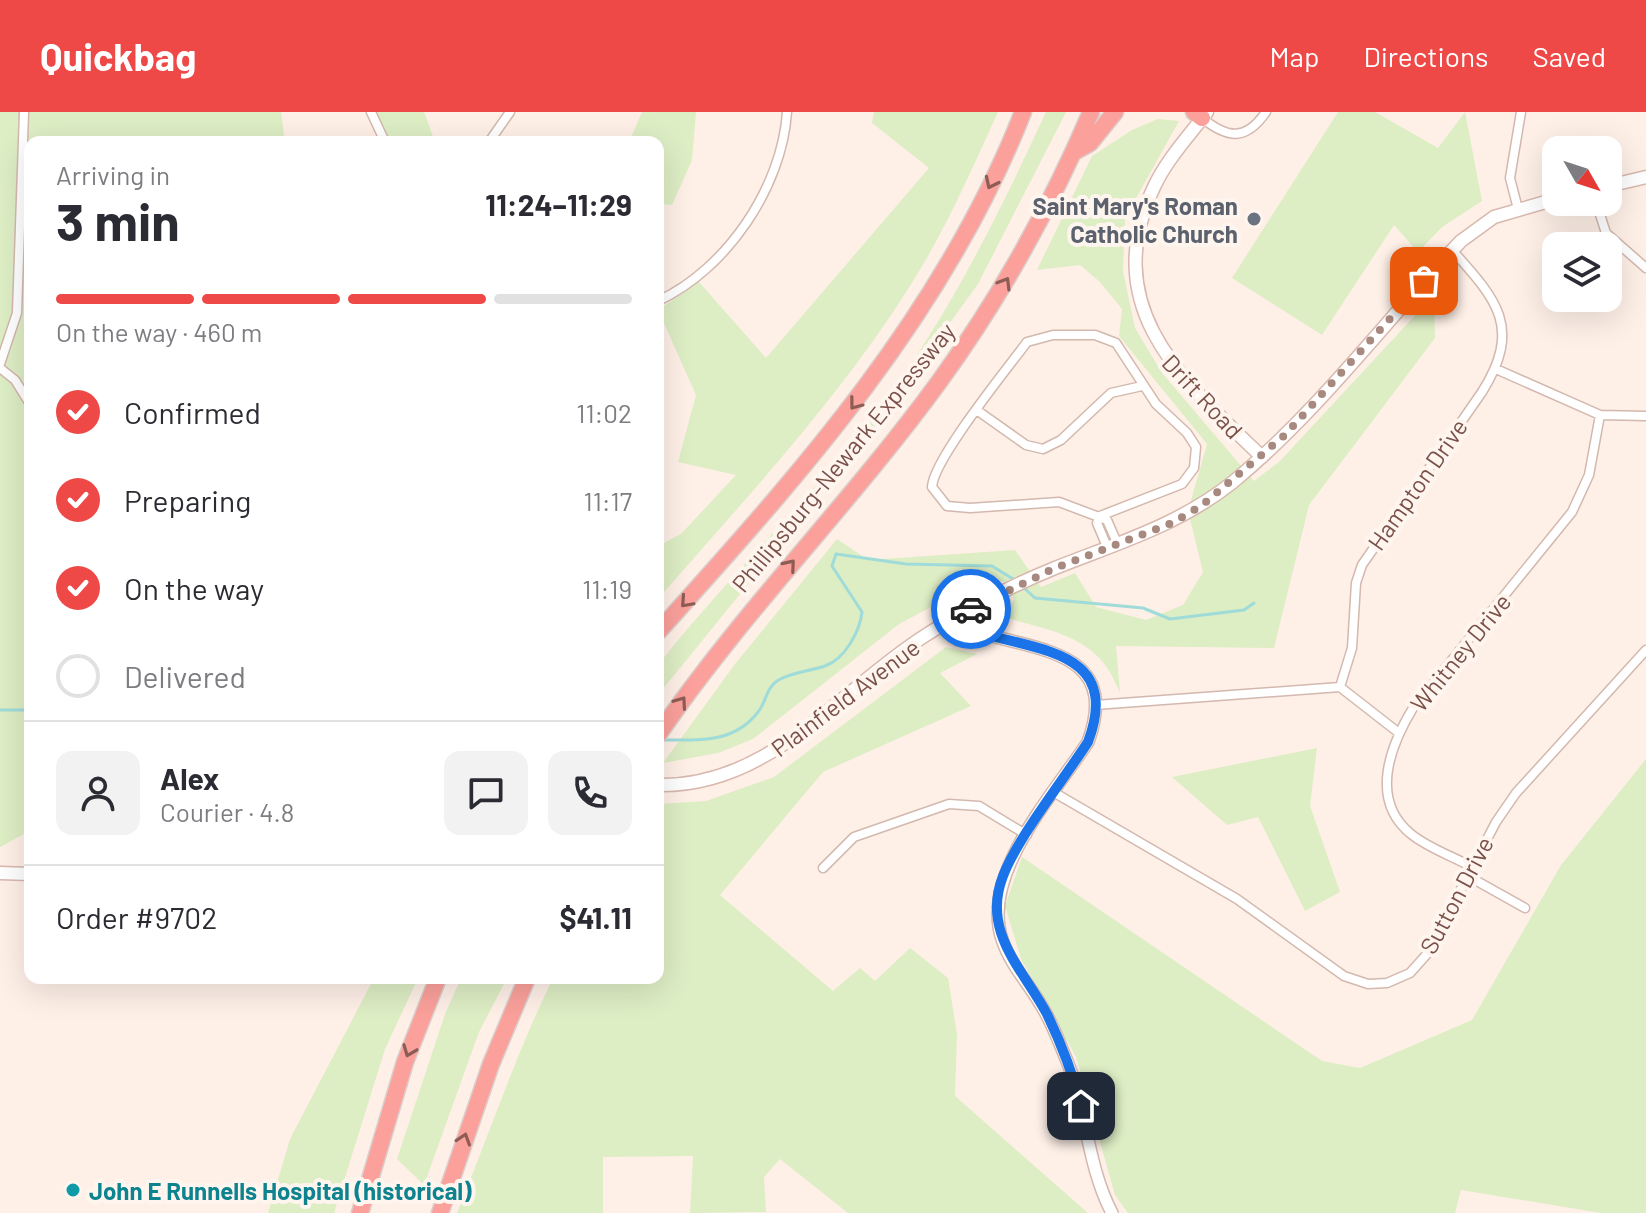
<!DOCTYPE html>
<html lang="en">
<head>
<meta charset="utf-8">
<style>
  body { margin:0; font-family:Barlow,sans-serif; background:#f2f2f3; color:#2b2b33; height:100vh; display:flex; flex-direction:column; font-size:30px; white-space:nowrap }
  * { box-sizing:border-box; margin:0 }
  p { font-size:26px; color:#7c7c81 }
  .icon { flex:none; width:44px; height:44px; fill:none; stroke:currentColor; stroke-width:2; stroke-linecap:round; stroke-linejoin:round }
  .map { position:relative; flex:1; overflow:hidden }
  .sheet { position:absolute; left:24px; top:24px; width:640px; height:848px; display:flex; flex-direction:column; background:#fff; border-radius:16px; box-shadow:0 8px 32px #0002 }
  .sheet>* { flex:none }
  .needle { width:52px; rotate:129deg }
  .fabs { position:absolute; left:1542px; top:24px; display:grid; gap:16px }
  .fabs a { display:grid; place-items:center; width:80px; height:80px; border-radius:16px; background:#fff; box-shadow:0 8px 32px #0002; font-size:40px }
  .pin { position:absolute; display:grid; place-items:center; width:68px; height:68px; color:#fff; margin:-34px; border-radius:16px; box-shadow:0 4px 12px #0006 }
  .courier { position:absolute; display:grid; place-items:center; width:80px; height:80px; margin:-40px; border:6px solid #1a73e8; border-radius:50%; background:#fff; color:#222; box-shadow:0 2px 10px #0007 }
  .head em { font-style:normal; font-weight:700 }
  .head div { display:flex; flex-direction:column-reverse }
  .head { display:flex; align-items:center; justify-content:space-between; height:136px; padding:0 32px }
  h1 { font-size:52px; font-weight:700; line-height:60px }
  .bar { display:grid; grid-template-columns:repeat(4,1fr); gap:12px 8px; align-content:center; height:96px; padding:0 32px }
  .bar i { height:10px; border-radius:6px; background:#e1e1e2 }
  .bar .active { background:#ee4946 }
  .bar p { grid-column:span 4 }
  .line { display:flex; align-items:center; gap:20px; padding:0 32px; border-top:2px solid #e1e1e2 }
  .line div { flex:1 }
  .round { display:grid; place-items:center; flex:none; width:84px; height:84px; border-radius:16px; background:#f2f2f3 }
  ol { padding:0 32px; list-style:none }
  li { display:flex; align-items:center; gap:24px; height:88px }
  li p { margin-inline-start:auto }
  li .icon { padding:8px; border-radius:50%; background:#ee4946; color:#fff; stroke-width:4 }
  li:last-child { color:#7c7c81 }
  li i { width:44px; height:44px; border:4px solid #e1e1e2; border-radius:50% }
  header { display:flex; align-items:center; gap:48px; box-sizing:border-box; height:112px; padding:0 40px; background:#ee4946; color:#fff }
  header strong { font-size:38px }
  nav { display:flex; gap:44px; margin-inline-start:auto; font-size:28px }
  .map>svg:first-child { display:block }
</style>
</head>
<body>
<header>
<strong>Quickbag</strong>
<nav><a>Map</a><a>Directions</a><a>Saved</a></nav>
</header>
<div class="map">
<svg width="1646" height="1101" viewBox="0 0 1646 1101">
  <rect width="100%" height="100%" fill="#fef0e7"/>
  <path fill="#ddedc4" d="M 0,0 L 281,0 L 285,30 L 30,30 L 30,707 L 26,721 L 0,735 Z
    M 371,0 L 424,0 L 435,30 L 379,30 Z
    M 642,0 L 696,0 L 692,48 L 672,93 L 658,92 L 658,30 L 629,30 Z
    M 874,0 L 998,0 C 971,59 945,119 910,174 C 838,288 746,386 658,487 L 658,434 L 681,422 L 736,363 L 678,350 L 696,283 L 658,198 L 699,170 L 766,246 L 929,56 L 872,11 Z
    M 1046,0 L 1066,0 L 978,172 L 866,327 L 658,583 L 658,553 C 724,469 803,394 869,310 C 944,214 995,110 1046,0 Z
    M 1338,0 L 1375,0 L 1438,36 L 1465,0 L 1482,89 L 1442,115 L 1418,140 L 1394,113 L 1322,223 L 1232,166 Z
    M 1158,7 L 1179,9 L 1125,106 L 1123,159 L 1135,216 L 1162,261 L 1254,369 L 1280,349 L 1434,183 L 1435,226 L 1309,393 L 1274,536 L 1116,534 L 1120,581 C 1099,524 1057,521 1004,505 L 1014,487 L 1006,470 L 986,466 L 899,512 L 753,627 L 718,641 L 663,651 L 735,552 L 837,427 L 868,448 L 1015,438 L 1041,475 L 1075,461 L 1096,495 L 1146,508 L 1183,493 L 1203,460 L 1188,399 L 1207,332 L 1119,224 L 1122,197 L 1100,170 L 1080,153 L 1037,158 L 1092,44 L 1132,18 Z
    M 946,535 L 977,542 L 940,561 L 971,594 L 823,660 L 720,783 L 833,879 L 860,856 L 875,869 L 910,836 L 948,866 L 957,922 L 955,984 L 1088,1101 L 848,1101 L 780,1047 L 764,1065 L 766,1100 L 690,1101 L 693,1044 L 603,1045 L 603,1101 L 457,1101 C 489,1022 516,942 553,866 L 658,866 L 658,692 L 706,689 L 774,665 Z
    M 1317,636 L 1310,694 L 1340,780 L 1305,799 L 1258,705 L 1227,713 L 1172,665 Z
    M 1646,647 L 1646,1101 L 1601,1101 L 1461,1078 L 1455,1101 L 1128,1101 L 1115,1083 L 1076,945 L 1021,847 L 1005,794 L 1022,745 L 1322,949 L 1360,956 L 1472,908 L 1561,753 Z
    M 374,866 L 418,866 L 385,937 L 334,1101 L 268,1101 L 290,1027 Z
    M 461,866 L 507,866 L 479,920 L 424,1073 L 397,1047 L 445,902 Z"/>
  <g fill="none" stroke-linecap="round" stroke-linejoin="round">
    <path stroke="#9fdbd9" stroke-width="3" d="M 1023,475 L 1035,486 L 1143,496 L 1170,507 L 1244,498 L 1254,491
      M 0,598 L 30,598
      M 661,628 C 697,628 734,632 758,600 C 766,591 766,576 777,569 C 790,560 811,559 825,554 C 845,547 860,519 862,500 L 832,454 L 836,442 L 906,452 L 992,454 L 1018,470"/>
    <defs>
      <path id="minor" d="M 371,0 L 385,30
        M 1202,6 C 1228,27 1246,29 1266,0
        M 489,30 L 510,0
        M 1596,90 L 1606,121 L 1646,156
        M 1518,97 L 1510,66 L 1521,0
        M 658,189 C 727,157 782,75 787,0
        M 0,252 L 17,201 L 24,0
        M 0,256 L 15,268 L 30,292
        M 1496,257 L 1600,303 L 1646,304
        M 978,299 L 1026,333 L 1043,337 L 1061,328 L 1111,281 L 1142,274
        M 1100,404 L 1182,372 L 1194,356 L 1196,335 L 1187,321 L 1156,292 L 1116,231 L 1095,223 L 1053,223 L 1027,230 C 1007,257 933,348 932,375 L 947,394 L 970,396 L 1059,390 L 1107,408 L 1118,433
        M 1100,404 L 1097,411 L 1108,437
        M 1340,575 L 1399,621
        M 1095,593 L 1340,575 L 1352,536 L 1356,471 L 1362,453 L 1482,280 C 1523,215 1496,187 1452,138
        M 1055,681 L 1237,787 L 1344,864 L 1368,872 L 1387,871 L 1410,861 L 1427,842 L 1496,710 L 1516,681 L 1646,538
        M 823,756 L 854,725 L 949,692 L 979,694 L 1027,723
        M 1525,796 L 1475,768 L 1472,755 C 1452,744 1428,736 1411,722 C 1369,688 1390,634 1413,596 L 1572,400 L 1589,363 L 1600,303"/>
      <path id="tertiary" d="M 951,508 C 1006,542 1127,523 1088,630 C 1053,683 978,765 1003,830 C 1011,853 1029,872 1041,893 C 1052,910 1059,930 1067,949 C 1087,998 1087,1054 1112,1101"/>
      <path id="secondary" d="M 1207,0 C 1189,24 1167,47 1154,75 C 1097,196 1183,269 1262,345
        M 1608,74 L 1646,65
        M 658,673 C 771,675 839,578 926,523 C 966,497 1011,474 1055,456 C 1118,431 1179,413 1233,370 C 1319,299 1385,209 1461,129 L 1494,105 L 1556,87
        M 0,761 L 30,762"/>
      <path id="motorway" d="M 1194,0 L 1202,6
        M 1074,40 L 1090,31 L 1115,0
        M 658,520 C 801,361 944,202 1023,0
        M 658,623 C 743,499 850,392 939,270 C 1000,186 1050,96 1091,0
        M 360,1101 L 405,950 L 438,866
        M 440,1101 L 491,952 L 527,866"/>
    </defs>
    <use href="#minor" stroke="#d3b8ae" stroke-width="11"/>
    <use href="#tertiary" stroke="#d3b8ae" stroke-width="14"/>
    <use href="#secondary" stroke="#d9b8ae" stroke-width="15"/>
    <use href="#motorway" stroke="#dacecc" stroke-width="19"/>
    <use href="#minor" stroke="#fff" stroke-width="8"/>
    <use href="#tertiary" stroke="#fff" stroke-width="11"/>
    <use href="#secondary" stroke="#fff" stroke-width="12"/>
    <use href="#motorway" stroke="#fba09b" stroke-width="16"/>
  </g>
  <defs><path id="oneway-chevron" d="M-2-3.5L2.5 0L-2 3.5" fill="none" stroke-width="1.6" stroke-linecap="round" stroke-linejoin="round" transform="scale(2)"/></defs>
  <g stroke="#8d5d55">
    <use href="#oneway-chevron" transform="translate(991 71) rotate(116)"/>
    <use href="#oneway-chevron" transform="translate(1005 171) rotate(-59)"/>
    <use href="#oneway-chevron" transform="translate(855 292) rotate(127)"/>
    <use href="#oneway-chevron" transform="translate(790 453) rotate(-50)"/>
    <use href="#oneway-chevron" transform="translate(686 490) rotate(132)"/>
    <use href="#oneway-chevron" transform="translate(681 590) rotate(-55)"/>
    <use href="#oneway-chevron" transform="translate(409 939) rotate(111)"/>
    <use href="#oneway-chevron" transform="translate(464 1027) rotate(-72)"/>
  </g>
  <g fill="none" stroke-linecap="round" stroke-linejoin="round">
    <path stroke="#a88980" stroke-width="8" stroke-dasharray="0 14.4" d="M 971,497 L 1053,457 L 1172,411 L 1201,394 L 1285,323 L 1424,169"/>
    <path stroke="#1a73e8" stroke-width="10" d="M 971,497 L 951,508 C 1006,542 1128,523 1088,630 C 1064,667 1018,725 1003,764 C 981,820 1023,857 1047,902 C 1061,931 1073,962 1081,994"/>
  </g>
  <circle fill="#6b7280" stroke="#fff5ef" stroke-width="3" cx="1254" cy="107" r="8"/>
  <circle fill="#0f9aa8" stroke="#fff5ef" stroke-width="3" cx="73" cy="1078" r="8"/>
  <g text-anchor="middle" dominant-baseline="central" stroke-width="8" stroke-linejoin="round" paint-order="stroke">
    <g font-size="24" font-weight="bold" fill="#5b616d" stroke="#fff5ef" text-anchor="end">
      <text x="1238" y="93">Saint Mary's Roman<tspan x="1238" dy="28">Catholic Church</tspan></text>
    </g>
    <g font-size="24" fill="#7a5149" stroke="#fff5ef">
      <text transform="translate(1203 284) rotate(47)">Drift Road</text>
      <text transform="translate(843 345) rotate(-51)">Phillipsburg-Newark Expressway</text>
      <text transform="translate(1417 372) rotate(-55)">Hampton Drive</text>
      <text transform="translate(1460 540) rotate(-51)">Whitney Drive</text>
      <text transform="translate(845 585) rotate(-37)">Plainfield Avenue</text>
      <text transform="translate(1456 783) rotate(-62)">Sutton Drive</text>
    </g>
    <g font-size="24" font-weight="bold" fill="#0d838f" stroke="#fff5ef" text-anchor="start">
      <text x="89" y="1078">John E Runnells Hospital (historical)</text>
    </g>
  </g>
</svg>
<div class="fabs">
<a><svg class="needle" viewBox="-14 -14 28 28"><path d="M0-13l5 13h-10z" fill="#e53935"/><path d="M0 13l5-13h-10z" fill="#7c7c81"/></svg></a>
<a><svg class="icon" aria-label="layers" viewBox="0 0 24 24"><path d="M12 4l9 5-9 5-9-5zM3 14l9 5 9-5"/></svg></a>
</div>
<div class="pin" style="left:1424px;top:169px;background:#ea580c"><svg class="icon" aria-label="bag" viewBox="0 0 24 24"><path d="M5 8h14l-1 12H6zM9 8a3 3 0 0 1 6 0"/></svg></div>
<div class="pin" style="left:1081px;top:994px;background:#1f2937"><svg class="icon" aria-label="home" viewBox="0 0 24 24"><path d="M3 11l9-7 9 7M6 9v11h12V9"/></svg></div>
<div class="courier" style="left:971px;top:497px"><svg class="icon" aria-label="car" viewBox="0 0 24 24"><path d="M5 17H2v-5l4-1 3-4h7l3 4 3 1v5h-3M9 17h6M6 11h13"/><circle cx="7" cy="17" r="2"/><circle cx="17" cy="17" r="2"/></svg></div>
<section class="sheet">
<div class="head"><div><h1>3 min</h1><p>Arriving in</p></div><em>11:24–11:29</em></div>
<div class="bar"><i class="active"></i><i class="active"></i><i class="active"></i><i></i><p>On the way · 460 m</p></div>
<ol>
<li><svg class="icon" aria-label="check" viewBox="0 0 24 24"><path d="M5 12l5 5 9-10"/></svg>Confirmed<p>11:02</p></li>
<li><svg class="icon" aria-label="check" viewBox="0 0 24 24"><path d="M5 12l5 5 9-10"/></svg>Preparing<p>11:17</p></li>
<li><svg class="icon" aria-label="check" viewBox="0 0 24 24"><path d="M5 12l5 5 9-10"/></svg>On the way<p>11:19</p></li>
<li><i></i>Delivered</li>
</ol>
<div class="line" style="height:144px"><a class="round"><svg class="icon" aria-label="person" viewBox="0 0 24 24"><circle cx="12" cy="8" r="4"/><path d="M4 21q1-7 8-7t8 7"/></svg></a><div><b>Alex</b><p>Courier · 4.8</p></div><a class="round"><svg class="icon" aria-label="chat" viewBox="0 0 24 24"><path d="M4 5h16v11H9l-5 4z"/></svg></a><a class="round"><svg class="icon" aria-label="phone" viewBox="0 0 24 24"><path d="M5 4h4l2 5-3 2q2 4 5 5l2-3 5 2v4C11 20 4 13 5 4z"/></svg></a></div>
<div class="line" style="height:104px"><div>Order #9702</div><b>$41.11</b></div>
</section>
</div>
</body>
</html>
